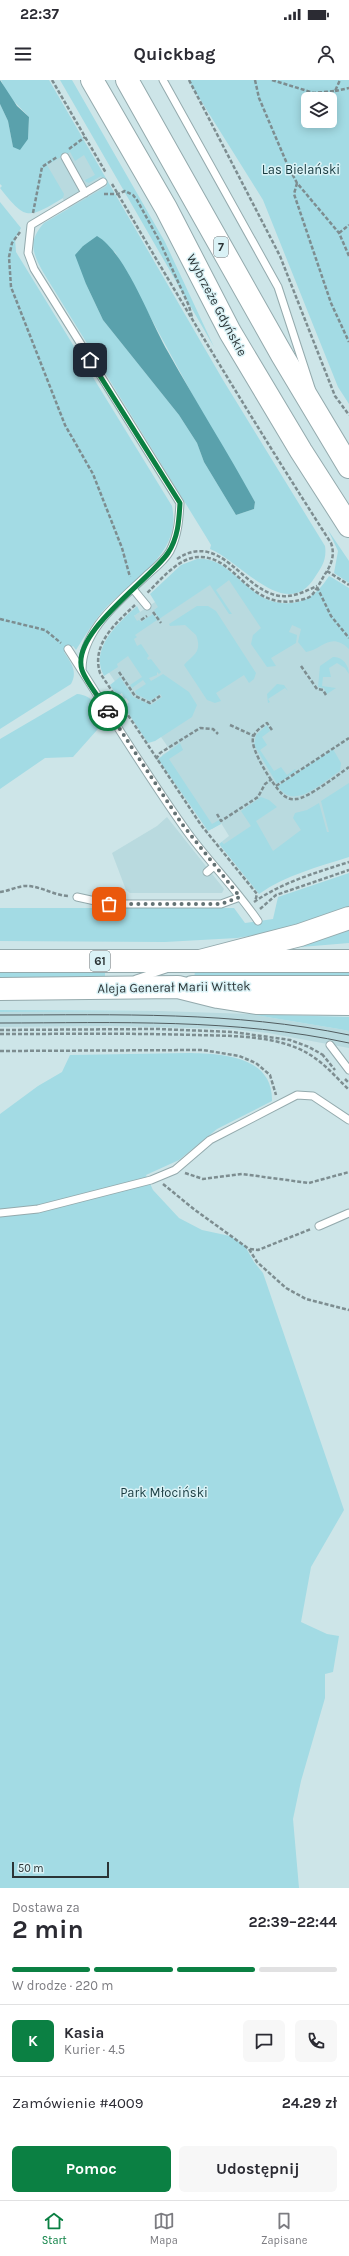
<!DOCTYPE html>
<html lang="pl">
<head>
<meta charset="utf-8">
<style>
  body { margin:0; font-family:Karla,sans-serif; background:#f7f7f7; color:#2b2b33; height:100vh; display:flex; flex-direction:column; font-size:15px; white-space:nowrap }
  * { box-sizing:border-box; margin:0 }
  p { font-size:13px; color:#7c7c81 }
  .icon { flex:none; width:22px; height:22px; fill:none; stroke:currentColor; stroke-width:2; stroke-linecap:round; stroke-linejoin:round }
  .map { position:relative; height:1808px; overflow:hidden }
  .sheet { display:flex; flex-direction:column; background:#fff; flex:1 }
  .sheet>* { flex:none }
  .tools { position:absolute; left:301px; top:12px; display:grid; gap:8px }
  .tools a { display:grid; place-items:center; width:36px; height:36px; border-radius:6px; background:#fff; box-shadow:0 2px 10px #0003; font-size:20px }
  .scale { position:absolute; left:12px; bottom:10px; width:97px; box-sizing:border-box; padding-left:4px; border:2px solid #2b3436; border-top:0; font-size:11px; line-height:14px; white-space:nowrap; color:#2b3436; -webkit-text-stroke:3px #daf2f6; paint-order:stroke }
  .pin { position:absolute; display:grid; place-items:center; width:34px; height:34px; color:#fff; margin:-17px; border-radius:8px; box-shadow:0 2px 6px #0006 }
  .courier { position:absolute; display:grid; place-items:center; width:40px; height:40px; margin:-20px; border:3px solid #0b8043; border-radius:50%; background:#fff; color:#222; box-shadow:0 1px 5px #0007 }
  .overview em { font-style:normal; font-weight:700 }
  .overview div { display:flex; flex-direction:column-reverse }
  .overview { display:flex; align-items:center; justify-content:space-between; height:68px; padding:0 12px }
  h1 { font-size:26px; font-weight:700; line-height:30px }
  .bar { display:grid; grid-template-columns:repeat(4,1fr); gap:6px 4px; align-content:center; height:48px; padding:0 12px }
  .bar i { height:5px; border-radius:3px; background:#e1e1e2 }
  .bar .on { background:#0b8043 }
  .bar p { grid-column:span 4 }
  .line { display:flex; align-items:center; gap:10px; padding:0 12px; border-top:1px solid #e1e1e2 }
  .line div { flex:1 }
  .round { display:grid; place-items:center; flex:none; width:42px; height:42px; border-radius:6px; background:#f7f7f7 }
  .action { display:flex; gap:8px; margin-top:auto; padding:8px 12px }
  .action a { flex:1; height:46px; border-radius:6px; background:#0b8043; color:#fff; font-size:16px; font-weight:700; line-height:46px; text-align:center }
  .action a+a { background:#f7f7f7; color:#2b2b33 }
  .status { display:flex; justify-content:space-between; align-items:center; height:28px; padding:0 20px; background:#fff; direction:ltr }
  .status svg { height:11px; fill:currentColor }
  header { display:flex; justify-content:space-between; align-items:center; height:52px; padding:0 12px; background:#fff; font-size:18px; font-weight:700 }
  .menu { display:flex; justify-content:space-around; align-items:center; height:56px; border-top:1px solid #e1e1e2; background:#fff; font-size:11px; color:#7c7c81 }
  .menu a { display:grid; justify-items:center; gap:2px }
  .menu .on { color:#0b8043 }
  .map>svg:first-child { display:block }
</style>
</head>
<body>
<div class="status"><b>22:37</b><svg viewBox="0 0 49 12"><path d="M0 12V9h3v3zM5 12V6h3v6zM10 12V3h3v9zM15 12V0h3v12zM26 1h20v11H26zM47 4h2v5h-2z"/></svg></div>
<header><svg class="icon" aria-label="menu" viewBox="0 0 24 24"><path d="M4 6h16M4 12h16M4 18h16"/></svg>Quickbag<svg class="icon" aria-label="person" viewBox="0 0 24 24"><circle cx="12" cy="8" r="4"/><path d="M4 21q1-7 8-7t8 7"/></svg></header>
<div class="map">
<svg width="349" height="1808" viewBox="0 0 349 1808">
  <rect width="100%" height="100%" fill="#cde5e8"/>
  <path fill="#b9dadf" d="M 83,63 L 109,109 L 70,131 L 44,86 Z
    M 220,487 L 269,526 L 349,562 L 349,748 L 247,793 L 222,762 L 229,756 L 221,743 L 212,749 L 162,675 L 170,670 L 161,657 L 140,639 L 104,585 L 134,536 L 155,522 L 159,513 Z
    M 167,737 L 224,809 L 222,813 L 130,813 L 126,810 L 112,773 L 157,746 Z
    M 160,931 L 249,934 L 339,949 L 349,951 L 349,968 L 268,953 L 232,949 L 109,946 L 0,947 L 0,932 Z"/>
  <path fill="#a3dbe4" fill-rule="evenodd" d="M 1,0 L 49,0 L 223,300 L 325,466 C 327,479 322,487 315,497 C 287,544 239,480 210,469 L 211,465 L 205,455 L 43,192 C 32,172 28,161 44,143 L 107,106 L 101,96 L 89,103 L 86,102 L 85,100 L 95,95 L 84,75 L 75,81 L 70,72 L 47,85 L 64,114 L 63,118 C 28,139 26,141 0,108 L 2,106 L 0,104 L 0,24 L 8,41 L 13,67 L 28,59 L 29,37 L 7,14 ZM 91,162 L 115,172 L 204,336 L 255,422 L 254,429 L 236,435 L 204,382 L 197,363 L 179,335 L 103,240 L 86,204 L 83,166 Z
    M 60,0 L 72,0 L 165,162 L 214,267 Z
    M 188,0 L 349,0 L 349,324 L 338,307 L 263,120 ZM 308,19 L 330,19 L 330,41 L 308,41 Z
    M 0,122 L 21,148 L 15,159 L 16,172 L 172,426 C 183,475 129,501 102,532 C 92,544 84,557 76,570 L 73,566 L 64,572 C 71,583 78,591 71,604 L 0,649 Z
    M 328,450 L 349,481 L 349,503 L 334,493 L 338,471 Z
    M 197,479 C 234,476 249,528 291,523 C 310,521 319,511 329,496 L 331,497 L 349,508 L 349,569 C 330,551 322,570 306,572 L 298,562 L 301,549 L 292,545 L 289,552 L 297,555 L 296,563 L 271,578 L 276,586 L 267,587 L 251,564 L 253,555 L 261,548 L 229,500 L 216,510 L 232,534 L 229,534 L 210,505 L 159,539 L 154,530 L 158,527 L 150,514 L 181,485 Z
    M 137,526 L 140,532 L 134,536 L 137,541 L 139,540 L 141,542 L 153,534 L 157,540 L 135,555 L 137,557 L 134,559 L 137,566 L 141,564 L 149,576 L 147,578 L 148,580 L 151,579 L 161,592 L 159,594 L 157,592 L 157,595 L 149,598 L 151,601 L 163,594 L 189,612 L 197,625 L 192,637 L 155,661 L 148,663 L 124,627 L 129,622 L 126,618 L 124,619 L 122,613 L 117,616 L 110,605 L 120,597 L 133,617 L 151,625 L 162,617 L 160,614 L 150,621 L 136,614 L 135,611 L 146,604 L 143,600 L 132,608 L 130,605 L 142,597 L 128,576 L 117,584 L 118,587 L 104,596 C 89,569 118,543 137,526 Z
    M 197,526 L 208,526 L 216,531 L 256,593 L 254,599 L 249,603 L 244,595 L 216,613 L 221,621 L 215,623 L 207,620 L 184,585 C 192,575 203,573 196,555 L 185,545 L 170,546 L 169,544 Z
    M 333,577 C 342,576 349,585 349,594 L 345,588 L 337,583 L 329,588 L 331,597 L 323,597 L 322,606 L 336,608 L 327,614 L 324,608 L 318,607 L 320,586 Z
    M 277,604 L 284,605 L 288,611 L 285,608 L 268,619 L 270,622 L 268,623 L 267,614 Z
    M 77,614 C 93,615 98,628 105,641 L 73,677 L 45,678 L 0,709 L 0,659 Z
    M 267,645 L 270,651 L 262,657 L 267,665 L 260,670 L 274,691 L 281,687 L 287,695 L 295,689 L 297,691 L 277,704 L 254,665 L 256,655 Z
    M 180,663 L 183,670 L 169,679 L 212,744 L 219,740 L 221,744 L 208,751 L 158,679 Z
    M 333,669 L 341,683 L 340,691 C 323,702 293,732 278,706 Z
    M 349,703 L 349,777 C 318,787 286,795 259,814 L 219,764 L 229,756 L 222,762 L 224,764 L 251,746 L 241,731 L 261,717 L 269,720 L 277,727 L 256,741 L 273,771 L 301,750 L 293,738 L 295,733 L 307,730 L 319,723 L 327,752 L 329,752 L 321,721 Z
    M 349,793 L 349,829 L 279,851 L 237,858 L 165,862 L 0,861 L 0,828 L 234,828 L 245,843 L 273,839 L 278,817 Z
    M 349,850 L 349,863 L 289,868 Z
    M 349,890 L 349,898 L 194,899 L 195,891 Z
    M 105,891 L 105,898 L 0,899 L 0,892 Z
    M 0,930 L 159,931 L 160,931 L 0,932 Z
    M 249,934 L 349,937 L 349,951 L 339,949 Z
    M 191,973 C 225,974 273,977 272,1021 L 217,1049 L 179,1080 L 146,1095 L 153,1110 L 179,1138 L 202,1150 L 230,1156 L 245,1166 L 254,1182 L 263,1193 L 344,1430 L 311,1487 L 301,1542 L 327,1554 L 339,1556 L 333,1592 L 325,1594 L 325,1618 L 301,1701 L 293,1739 L 299,1808 L 0,1808 L 0,1034 L 38,1006 L 62,992 L 70,975 Z"/>
  <path fill="#5aa1ac" d="M 0,0 L 17,26 L 29,37 L 28,59 L 20,70 L 13,67 L 8,41 L 0,24 Z
    M 97,156 C 126,173 150,241 168,272 C 196,322 227,371 255,422 L 254,429 L 236,435 L 204,382 L 197,363 L 179,335 L 103,240 L 86,204 L 75,175 L 83,166 Z"/>
  <g fill="none" stroke-linecap="round" stroke-linejoin="round">
    <defs>
      <path id="service" d="M 163,0 L 278,207 L 311,308
        M 65,77 L 85,113
        M 133,509 L 147,526
        M 68,569 C 108,631 145,693 188,753 C 210,783 237,810 258,841
        M 82,590 C 82,549 120,521 147,495 C 155,488 165,480 170,471 C 178,455 179,440 180,423 L 34,189 L 28,173 L 31,145 L 103,102
        M 207,792 L 214,786
        M 77,817 L 109,824 L 221,824 L 240,817
        M 136,899 L 166,889
        M 330,965 L 349,990
        M 0,1133 L 38,1129 L 151,1100 L 175,1090 L 210,1060 L 297,1015 L 313,1016 L 349,1040
        M 319,1146 L 349,1133"/>
      <path id="secondary" d="M 192,906 L 349,906"/>
      <path id="primary" d="M 0,881 L 349,881
        M 0,909 L 178,907 L 218,917 L 256,923 L 349,924"/>
      <path id="trunk" d="M 92,0 L 166,128 L 230,252 L 301,371 L 349,446
        M 127,0 L 282,275 L 349,387
        M 200,881 L 300,855 L 349,838"/>
    </defs>
    <use href="#service" stroke="#94aaad" stroke-width="9"/>
    <use href="#secondary" stroke="#94aaad" stroke-width="22"/>
    <use href="#primary" stroke="#94aaad" stroke-width="24"/>
    <use href="#trunk" stroke="#94aaad" stroke-width="24"/>
    <path stroke="#7d8d90" stroke-width="2.5" stroke-dasharray="4 2" stroke-linecap="butt" d="M 52,0 L 106,93
      M 189,0 L 280,176 L 335,316 L 349,335
      M 255,0 L 259,18 L 288,86 L 297,103 L 339,153 L 349,176
      M 272,0 L 314,13 L 335,11 L 340,0
      M 335,11 L 349,8
      M 69,69 L 85,57
      M 297,103 L 294,114 L 331,223 L 349,262
      M 112,104 C 183,225 255,345 331,463 C 335,474 332,484 325,494 C 321,501 317,509 312,515 C 308,519 300,520 295,521 C 248,528 237,478 201,477 C 179,476 162,499 147,513
      M 104,114 L 118,114 L 125,111 L 133,115 L 137,120 L 160,162 L 189,226 L 192,237
      M 33,133 L 42,87 L 57,77
      M 20,152 L 12,163 L 9,177 L 11,207 L 65,345 L 93,394 L 122,468 L 130,497
      M 339,153 L 349,145
      M 177,479 C 219,451 241,506 275,515 C 290,519 304,512 317,506
      M 327,491 L 349,505
      M 317,507 L 331,536 L 349,558
      M 135,525 C 116,543 91,564 100,593 L 201,745 L 257,814 L 255,822
      M 153,532 L 161,543
      M 0,539 L 45,550 L 61,563
      M 141,540 L 147,536
      M 301,586 L 317,609 L 323,610 L 326,615
      M 119,592 L 135,616 L 150,623 L 160,616
      M 230,645 L 254,656
      M 272,650 L 267,643 C 261,647 255,651 253,658 C 250,670 274,706 282,714 C 286,718 291,720 296,719 C 307,719 339,694 349,687
      M 156,679 L 160,673 L 200,648 L 213,649 L 218,654
      M 276,706 L 349,658
      M 217,734 L 221,741 L 258,717 L 265,704 L 272,699
      M 0,812 C 9,811 20,805 28,806 C 42,807 54,815 68,816
      M 254,822 C 283,802 315,793 349,782
      M 260,829 L 276,815 L 349,790
      M 0,950 L 157,949 L 233,952 L 290,960 L 309,967 L 323,975
      M 0,954 C 65,954 130,953 195,955 C 229,956 265,955 297,968 C 319,977 333,994 349,1010
      M 0,971 L 203,970 L 239,976 L 256,983 L 270,995 L 276,1015
      M 322,974 L 335,990
      M 345,999 L 349,1003
      M 185,1093 L 203,1099 L 242,1094 L 309,1103 L 349,1092
      M 163,1104 L 195,1130 L 249,1169 L 257,1182 L 286,1208 L 306,1219 L 349,1230
      M 250,1169 L 258,1170 L 311,1149"/>
    <use href="#service" stroke="#fff" stroke-width="7"/>
    <use href="#secondary" stroke="#fff" stroke-width="20"/>
    <use href="#primary" stroke="#fff" stroke-width="22"/>
    <use href="#trunk" stroke="#fff" stroke-width="22"/>
    <path stroke="#515d60" stroke-width="1" d="M 0,935 C 117,935 234,931 349,955
      M 0,943 C 117,943 234,938 349,963"/>
  </g>
  <g fill="none" stroke-linecap="round" stroke-linejoin="round">
    <path stroke="#647274" stroke-width="4" stroke-dasharray="0 7.2" d="M 108,631 L 182,744 L 240,817 L 221,824 L 109,824"/>
    <path stroke="#0b8043" stroke-width="5" d="M 90,280 L 180,423 C 179,441 178,458 168,473 C 150,500 70,553 82,590 C 86,602 101,620 108,631"/>
  </g>
  <g text-anchor="middle" dominant-baseline="central" stroke-width="3" stroke-linejoin="round" paint-order="stroke">
    <g fill="#daf2f6" stroke="#606d70" stroke-width="1">
      <rect x="214" y="157" width="14" height="20" rx="3"/>
      <rect x="90" y="871" width="20" height="20" rx="3"/>
    </g>
    <g font-size="12" font-weight="bold" fill="#2b3436">
      <text x="221" y="167">7</text>
      <text x="100" y="881">61</text>
    </g>
    <g font-size="13" fill="#173a3f" stroke="#daf2f6">
      <text x="301" y="89">Las Bielański</text>
      <text x="164" y="1412">Park Młociński</text>
    </g>
    <g font-size="13" fill="#2b3436" stroke="#daf2f6">
      <text transform="translate(217 225) rotate(62)">Wybrzeże Gdyńskie</text>
      <text transform="translate(174 907) rotate(-1)">Aleja Generał Marii Wittek</text>
    </g>
  </g>
</svg>
<div class="tools">
<a><svg class="icon" aria-label="layers" viewBox="0 0 24 24"><path d="M12 4l9 5-9 5-9-5zM3 14l9 5 9-5"/></svg></a>
</div>
<div class="scale">50 m</div>
<div class="pin" style="left:109px;top:824px;background:#ea580c"><svg class="icon" aria-label="bag" viewBox="0 0 24 24"><path d="M5 8h14l-1 12H6zM9 8a3 3 0 0 1 6 0"/></svg></div>
<div class="pin" style="left:90px;top:280px;background:#1f2937"><svg class="icon" aria-label="home" viewBox="0 0 24 24"><path d="M3 11l9-7 9 7M6 9v11h12V9"/></svg></div>
<div class="courier" style="left:108px;top:631px"><svg class="icon" aria-label="car" viewBox="0 0 24 24"><path d="M5 17H2v-5l4-1 3-4h7l3 4 3 1v5h-3M9 17h6M6 11h13"/><circle cx="7" cy="17" r="2"/><circle cx="17" cy="17" r="2"/></svg></div>
</div>
<section class="sheet">
<div class="overview"><div><h1>2 min</h1><p>Dostawa za</p></div><em>22:39–22:44</em></div>
<div class="bar"><i class="on"></i><i class="on"></i><i class="on"></i><i></i><p>W drodze · 220 m</p></div>
<div class="line" style="height:72px"><b class="round" style="background:#0b8043;color:#fff">K</b><div><b>Kasia</b><p>Kurier · 4.5</p></div><a class="round"><svg class="icon" aria-label="chat" viewBox="0 0 24 24"><path d="M4 5h16v11H9l-5 4z"/></svg></a><a class="round"><svg class="icon" aria-label="phone" viewBox="0 0 24 24"><path d="M5 4h4l2 5-3 2q2 4 5 5l2-3 5 2v4C11 20 4 13 5 4z"/></svg></a></div>
<div class="line" style="height:52px"><div>Zamówienie #4009</div><b>24.29 zł</b></div>
<div class="action"><a>Pomoc</a><a>Udostępnij</a></div>
</section>
<nav class="menu">
<a class="on"><svg class="icon" aria-label="home" viewBox="0 0 24 24"><path d="M3 11l9-7 9 7M6 9v11h12V9"/></svg>Start</a>
<a><svg class="icon" aria-label="map" viewBox="0 0 24 24"><path d="M3 6l6-2 6 2 6-2v14l-6 2-6-2-6 2zM9 4v14M15 6v14"/></svg>Mapa</a>
<a><svg class="icon" aria-label="saved" viewBox="0 0 24 24"><path d="M7 4h10v16l-5-4-5 4z"/></svg>Zapisane</a>
</nav>
</body>
</html>
